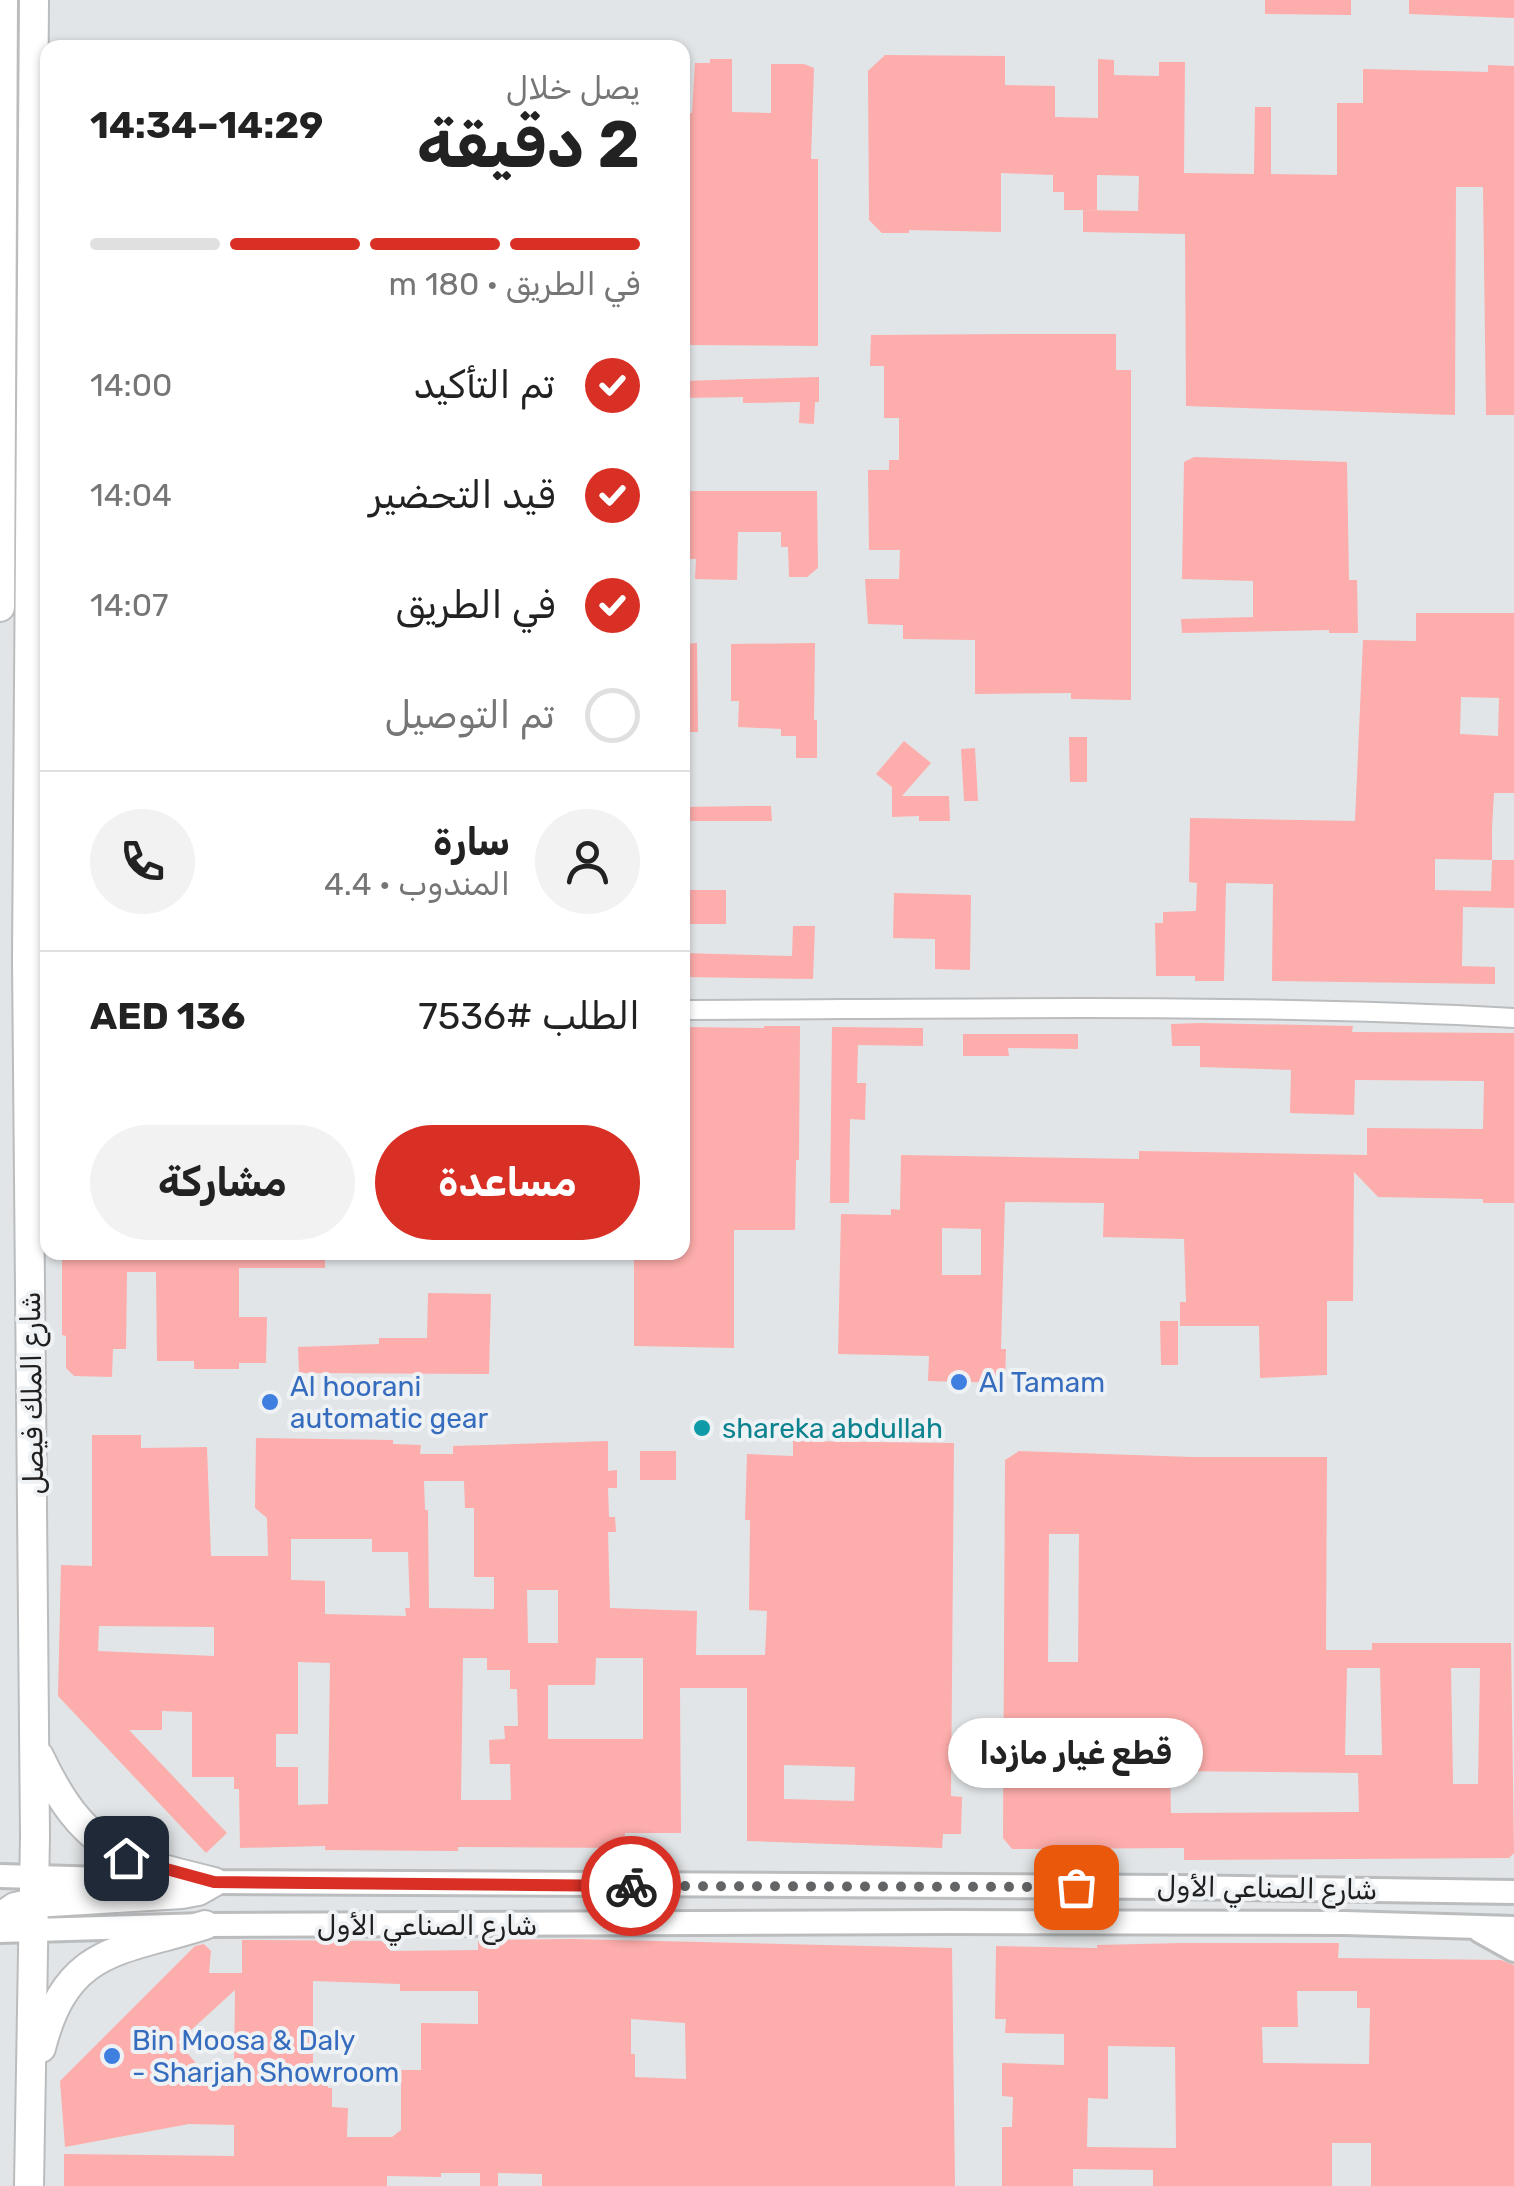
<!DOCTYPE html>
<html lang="ar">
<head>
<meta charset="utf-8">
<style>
  body { margin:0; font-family:Rubik,Cairo,sans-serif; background:#f2f2f2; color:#222; direction:rtl; height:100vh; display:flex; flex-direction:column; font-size:38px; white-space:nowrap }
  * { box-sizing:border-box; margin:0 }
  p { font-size:32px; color:#767676 }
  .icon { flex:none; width:55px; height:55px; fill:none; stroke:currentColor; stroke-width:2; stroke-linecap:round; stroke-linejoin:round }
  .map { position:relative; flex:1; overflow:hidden; direction:ltr }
  .sheet { position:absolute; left:40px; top:40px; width:650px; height:1220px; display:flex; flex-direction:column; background:#fff; border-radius:20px; box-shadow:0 2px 8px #0004; direction:rtl }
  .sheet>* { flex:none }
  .pin { position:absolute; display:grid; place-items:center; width:85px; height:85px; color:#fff; margin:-42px; border-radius:20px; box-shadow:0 5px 15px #0006 }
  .courier { position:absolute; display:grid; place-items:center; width:100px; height:100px; margin:-50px; border:8px solid #d93025; border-radius:50%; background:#fff; color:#222; box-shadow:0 2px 12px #0007 }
  .bubble { position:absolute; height:70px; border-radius:35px; background:#fff; box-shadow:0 2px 8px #0004; font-size:32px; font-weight:700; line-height:70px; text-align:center; direction:rtl }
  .head em { font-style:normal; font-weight:700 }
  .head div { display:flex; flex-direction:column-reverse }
  .head { display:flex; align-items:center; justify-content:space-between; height:170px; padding:0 50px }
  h1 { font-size:65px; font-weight:700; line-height:75px }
  .bar { display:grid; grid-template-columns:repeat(4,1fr); gap:15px 10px; align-content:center; height:120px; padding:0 50px }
  .bar i { height:12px; border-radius:8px; background:#e0e0e0 }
  .bar .current { background:#d93025 }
  .bar p { grid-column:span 4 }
  .line { display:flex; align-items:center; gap:25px; padding:0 50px; border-top:2px solid #e0e0e0 }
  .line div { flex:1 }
  .round { display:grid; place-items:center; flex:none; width:105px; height:105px; border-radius:52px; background:#f2f2f2 }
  ol { padding:0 50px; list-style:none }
  li { display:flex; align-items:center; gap:30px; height:110px }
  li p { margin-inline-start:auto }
  li .icon { padding:10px; border-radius:50%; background:#d93025; color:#fff; stroke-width:4 }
  li:last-child { color:#767676 }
  li i { width:55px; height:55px; border:5px solid #e0e0e0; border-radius:50% }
  .cta { display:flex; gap:20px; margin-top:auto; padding:20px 50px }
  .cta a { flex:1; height:115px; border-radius:60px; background:#d93025; color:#fff; font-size:40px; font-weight:700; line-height:115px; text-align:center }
  .cta a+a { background:#f2f2f2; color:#222 }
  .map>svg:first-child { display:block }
</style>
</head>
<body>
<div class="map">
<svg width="1514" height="2186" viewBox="0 0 1514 2186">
  <rect width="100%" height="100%" fill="#e2e5e7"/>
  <path fill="#fdadab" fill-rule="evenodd" d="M 1265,0 L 1351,0 L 1351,15 L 1265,14 Z
    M 1409,0 L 1514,0 L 1514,18 L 1409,14 Z
    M 885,55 L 1005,56 L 1005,85 L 1055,86 L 1055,117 L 1098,118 L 1098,59 L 1114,60 L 1114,75 L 1159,76 L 1159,62 L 1185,62 L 1184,173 L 1254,174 L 1255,107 L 1271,107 L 1271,174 L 1337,175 L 1337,103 L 1363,103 L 1363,69 L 1488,72 L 1488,65 L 1514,66 L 1514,415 L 1486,415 L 1483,187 L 1456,187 L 1455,415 L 1186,406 L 1185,234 L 1083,232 L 1083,210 L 1138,211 L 1139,176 L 1097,175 L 1097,210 L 1064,210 L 1064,192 L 1053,192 L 1053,175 L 1001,173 L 1001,232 L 909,230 L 909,233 L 882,233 L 869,220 L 868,71 Z
    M 710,59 L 732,59 L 732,112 L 771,113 L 771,64 L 804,64 L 814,68 L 811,159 L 818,159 L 818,346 L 682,345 L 682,113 L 692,113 L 695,63 L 710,63 Z
    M 1009,334 L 1116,334 L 1116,370 L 1131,370 L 1131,700 L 1071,699 L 1071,693 L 975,694 L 975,640 L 903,639 L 903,625 L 868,624 L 865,579 L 899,579 L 900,550 L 869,550 L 868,470 L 889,470 L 889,460 L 899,460 L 899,418 L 884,418 L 884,366 L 870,366 L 871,335 Z
    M 819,377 L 819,402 L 815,402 L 814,424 L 799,423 L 800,402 L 743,403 L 743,397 L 682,398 L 682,381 Z
    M 1194,457 L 1347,462 L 1349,580 L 1357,580 L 1358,633 L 1329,633 L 1329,630 L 1182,633 L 1181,619 L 1253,617 L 1253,581 L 1182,579 L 1184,462 Z
    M 682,491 L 817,491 L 818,568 L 807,577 L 789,577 L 788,547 L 781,547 L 781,532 L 738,532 L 737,580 L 695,579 L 696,559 L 682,559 Z
    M 1416,613 L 1514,613 L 1514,793 L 1494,793 L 1492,829 L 1492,860 L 1514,860 L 1514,908 L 1463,907 L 1462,966 L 1495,967 L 1495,984 L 1272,981 L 1273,884 L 1226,883 L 1224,981 L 1195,981 L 1195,976 L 1156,976 L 1155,923 L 1163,923 L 1163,912 L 1196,911 L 1197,883 L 1189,882 L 1190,818 L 1355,821 L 1363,640 L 1416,641 ZM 1461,697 L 1499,698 L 1498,736 L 1460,734 ZM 1435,859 L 1492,860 L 1491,891 L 1435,890 Z
    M 697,643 L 698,732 L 682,732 L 682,644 Z
    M 815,643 L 814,720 L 817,720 L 817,758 L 796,758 L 796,736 L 781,736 L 781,729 L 738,727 L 739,701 L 731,701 L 731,644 Z
    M 1069,737 L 1087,737 L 1087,782 L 1070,782 Z
    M 904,741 L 931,763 L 902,796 L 949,796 L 950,821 L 919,821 L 919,816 L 892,817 L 892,787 L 876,774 Z
    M 975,748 L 978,801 L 964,801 L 961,749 Z
    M 747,806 L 771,806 L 772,821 L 682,821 L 682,807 Z
    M 682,890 L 726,890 L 726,924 L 682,924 Z
    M 894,893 L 971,895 L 970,970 L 935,969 L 935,939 L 893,938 Z
    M 793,926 L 815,926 L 813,979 L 682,977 L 682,953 L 792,956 Z
    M 1200,1023 L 1353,1026 L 1352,1032 L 1514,1033 L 1514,1203 L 1483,1203 L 1483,1199 L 1378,1197 L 1354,1172 L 1353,1301 L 1327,1301 L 1327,1375 L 1260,1378 L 1259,1326 L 1180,1326 L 1180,1302 L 1186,1302 L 1184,1239 L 1103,1237 L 1104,1203 L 1005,1202 L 1001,1349 L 1006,1349 L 1005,1383 L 928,1381 L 929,1356 L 838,1354 L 841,1214 L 891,1215 L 891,1209 L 900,1210 L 901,1155 L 1139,1159 L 1139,1151 L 1367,1155 L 1367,1128 L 1483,1129 L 1484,1081 L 1355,1080 L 1354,1115 L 1290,1113 L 1291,1070 L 1200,1067 L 1200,1046 L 1172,1046 L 1171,1024 ZM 942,1228 L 981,1229 L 981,1275 L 942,1275 Z
    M 764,1026 L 800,1026 L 799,1160 L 796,1160 L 795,1230 L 734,1230 L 734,1348 L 634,1346 L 634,1252 L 682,1252 L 682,1210 L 690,1210 L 689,1168 L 682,1168 L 682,1027 L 764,1028 Z
    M 832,1027 L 923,1028 L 923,1046 L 858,1045 L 857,1083 L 866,1083 L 865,1120 L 850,1119 L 849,1203 L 830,1203 Z
    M 963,1034 L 1078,1034 L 1078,1049 L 1008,1048 L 1009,1056 L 963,1056 Z
    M 62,1252 L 325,1252 L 325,1268 L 239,1268 L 239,1317 L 267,1317 L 266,1363 L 239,1363 L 239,1369 L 194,1369 L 194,1361 L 157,1361 L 156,1272 L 127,1272 L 126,1349 L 113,1349 L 112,1377 L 74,1376 L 66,1368 L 66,1336 L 62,1335 Z
    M 428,1293 L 491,1294 L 489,1374 L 299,1373 L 298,1347 L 379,1344 L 379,1338 L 427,1338 Z
    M 1160,1321 L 1178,1321 L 1178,1365 L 1161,1365 Z
    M 92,1435 L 141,1435 L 141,1448 L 207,1447 L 211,1556 L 268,1556 L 267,1518 L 255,1508 L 256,1438 L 393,1440 L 393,1444 L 421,1445 L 420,1454 L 453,1454 L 453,1446 L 608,1441 L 608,1471 L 617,1470 L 617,1488 L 608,1488 L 609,1517 L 615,1517 L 616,1532 L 608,1532 L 610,1608 L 697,1611 L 696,1655 L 765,1655 L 767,1611 L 749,1610 L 750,1520 L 745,1520 L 747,1454 L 793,1456 L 793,1441 L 954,1443 L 951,1796 L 962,1797 L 961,1834 L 943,1834 L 942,1848 L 747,1841 L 747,1688 L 680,1688 L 681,1833 L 625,1833 L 624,1848 L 458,1847 L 458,1851 L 325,1850 L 325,1846 L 240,1848 L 239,1789 L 234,1789 L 234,1777 L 192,1777 L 192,1712 L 162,1711 L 162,1730 L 129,1730 L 227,1833 L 206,1853 L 58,1696 L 61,1565 L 92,1566 ZM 424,1481 L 464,1481 L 465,1508 L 474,1508 L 474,1577 L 494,1577 L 494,1609 L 429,1608 L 428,1510 L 425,1510 ZM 291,1539 L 372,1539 L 372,1552 L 408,1552 L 410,1608 L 405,1608 L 406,1616 L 325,1614 L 325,1581 L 291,1580 ZM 527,1590 L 558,1590 L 558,1643 L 528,1643 ZM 99,1626 L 214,1627 L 214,1656 L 98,1651 ZM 463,1658 L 487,1658 L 487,1670 L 510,1670 L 510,1689 L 517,1689 L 518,1726 L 504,1726 L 505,1739 L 489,1740 L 490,1764 L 510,1764 L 511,1800 L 461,1800 ZM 596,1658 L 643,1658 L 643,1739 L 548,1739 L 548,1685 L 595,1685 ZM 298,1662 L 330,1663 L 328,1804 L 298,1805 L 298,1767 L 276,1767 L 276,1734 L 298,1734 ZM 784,1765 L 855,1767 L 854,1801 L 784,1799 Z
    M 640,1451 L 676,1451 L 676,1480 L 640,1480 Z
    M 1019,1451 L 1192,1457 L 1327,1457 L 1326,1650 L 1372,1650 L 1372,1643 L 1511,1643 L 1514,1853 L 1509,1858 L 1184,1860 L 1184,1848 L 1012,1849 L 1003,1838 L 1005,1460 ZM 1049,1534 L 1079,1534 L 1078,1662 L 1048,1662 ZM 1347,1668 L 1380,1668 L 1382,1755 L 1345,1755 ZM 1451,1668 L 1480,1668 L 1478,1784 L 1453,1784 ZM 1170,1771 L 1358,1773 L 1359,1812 L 1171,1813 Z
    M 572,1939 L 952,1948 L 955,2186 L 542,2186 L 542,2174 L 498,2173 L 498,2186 L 480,2186 L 480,2173 L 441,2173 L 441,2177 L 387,2176 L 387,2186 L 64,2186 L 64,2154 L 234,2156 L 234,2125 L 189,2124 L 65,2147 L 60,2081 L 195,1946 L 204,1944 L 211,1951 L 209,1973 L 242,1973 L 242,1940 L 391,1941 L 390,1951 L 478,1950 L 478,1940 ZM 313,1981 L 400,1984 L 400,1991 L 478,1991 L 478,2024 L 421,2023 L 421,2070 L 401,2070 L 401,2130 L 392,2137 L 347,2137 L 348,2108 L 332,2107 L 332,2088 L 328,2088 L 328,2074 L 313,2074 ZM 235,1990 L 234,2068 L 200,2068 L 178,2042 ZM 631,2019 L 685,2023 L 686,2079 L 635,2077 L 635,2054 L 631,2054 Z
    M 1182,1943 L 1339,1943 L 1338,1958 L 1501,1960 L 1514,1965 L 1514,2186 L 1371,2186 L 1371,2143 L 1332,2143 L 1332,2186 L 1153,2186 L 1153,2170 L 1073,2169 L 1073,2186 L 1002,2186 L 1002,2127 L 1012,2127 L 1013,2097 L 1002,2096 L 1002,2063 L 1064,2065 L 1064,2034 L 1005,2033 L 1006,2019 L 995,2019 L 996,1946 L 1097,1948 L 1097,1945 ZM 1297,1991 L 1357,1991 L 1357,2008 L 1370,2008 L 1369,2064 L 1263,2063 L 1262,2027 L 1298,2027 ZM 1108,2046 L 1175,2047 L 1176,2148 L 1087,2147 L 1088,2098 L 1108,2099 Z"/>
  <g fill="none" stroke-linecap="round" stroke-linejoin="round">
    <defs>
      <path id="street" d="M 682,1010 C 960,1009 1237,1003 1514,1018
        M 29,1047 L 48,1026"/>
      <path id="secondary" d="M 0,1876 L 214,1882 L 1177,1887 L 1514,1892
        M 0,1931 L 205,1925 L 948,1922 L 1345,1923 L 1514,1928
        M 1480,1931 L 1514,1950"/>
      <path id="primary" d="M 0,607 L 3,0
        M 39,1756 C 83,1849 119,1859 214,1882
        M 0,1917 L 15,1907 L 34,1903 L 182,1894 L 198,1891 L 214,1882
        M 41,2048 C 67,1946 120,1952 205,1925
        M 29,2186 L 35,1835 L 27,959 L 34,0"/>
    </defs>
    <use href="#street" stroke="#babcbe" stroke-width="22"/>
    <use href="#secondary" stroke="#babcbe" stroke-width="28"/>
    <use href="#primary" stroke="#babcbe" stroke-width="32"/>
    <use href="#street" stroke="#fff" stroke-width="18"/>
    <use href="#secondary" stroke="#fff" stroke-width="22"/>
    <use href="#primary" stroke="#fff" stroke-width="28"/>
  </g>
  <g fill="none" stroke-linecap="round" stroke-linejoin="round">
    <path stroke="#636466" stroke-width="10" stroke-dasharray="0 18" d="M 631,1886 L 1076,1887"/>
    <path stroke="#d93025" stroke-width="12" d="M 126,1858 L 214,1882 L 631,1886"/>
  </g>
  <g fill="#3f7fe0" stroke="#eff2f4" stroke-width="4">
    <circle cx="959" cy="1382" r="10"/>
    <circle cx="270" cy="1402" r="10"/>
    <circle cx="112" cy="2056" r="10"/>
  </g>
  <circle fill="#0f9aa8" stroke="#eff2f4" stroke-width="4" cx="702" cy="1428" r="10"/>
  <g text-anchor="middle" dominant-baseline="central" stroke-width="8" stroke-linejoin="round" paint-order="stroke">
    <g font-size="28" fill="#366cbe" stroke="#eff2f4" text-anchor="start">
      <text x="979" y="1382">Al Tamam</text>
      <text x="290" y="1386">Al hoorani<tspan x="290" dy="32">automatic gear</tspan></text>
      <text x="132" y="2040">Bin Moosa &amp; Daly<tspan x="132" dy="32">- Sharjah Showroom</tspan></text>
    </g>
    <g font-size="28" fill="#1f1f20" stroke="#eff2f4">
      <text transform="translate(32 1393) rotate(-91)">شارع الملك فيصل</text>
      <text transform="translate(1267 1888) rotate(1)">شارع الصناعي الأول</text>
      <text x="427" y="1925">شارع الصناعي الأول</text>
    </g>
    <g font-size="28" fill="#0d838f" stroke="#eff2f4" text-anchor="start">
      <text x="722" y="1428">shareka abdullah</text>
    </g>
  </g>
</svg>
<div class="pin" style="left:1076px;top:1887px;background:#ea580c"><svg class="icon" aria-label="bag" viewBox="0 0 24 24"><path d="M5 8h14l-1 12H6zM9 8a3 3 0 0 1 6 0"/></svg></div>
<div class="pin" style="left:126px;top:1858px;background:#1f2937"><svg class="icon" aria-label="home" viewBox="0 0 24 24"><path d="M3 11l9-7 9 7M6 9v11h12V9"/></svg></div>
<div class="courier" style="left:631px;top:1886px"><svg class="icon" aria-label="bike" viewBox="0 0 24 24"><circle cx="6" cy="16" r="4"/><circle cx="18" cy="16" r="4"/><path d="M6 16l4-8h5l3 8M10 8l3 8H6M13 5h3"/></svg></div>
<div class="bubble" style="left:948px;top:1718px;width:255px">قطع غيار مازدا</div>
<section class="sheet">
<div class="head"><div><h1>2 دقيقة</h1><p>يصل خلال</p></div><em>14:29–14:34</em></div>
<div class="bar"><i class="current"></i><i class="current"></i><i class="current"></i><i></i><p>في الطريق · 180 m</p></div>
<ol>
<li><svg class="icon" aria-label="check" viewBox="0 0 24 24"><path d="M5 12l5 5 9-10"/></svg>تم التأكيد<p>14:00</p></li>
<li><svg class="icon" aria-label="check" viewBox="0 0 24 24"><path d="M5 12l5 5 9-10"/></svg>قيد التحضير<p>14:04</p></li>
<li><svg class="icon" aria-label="check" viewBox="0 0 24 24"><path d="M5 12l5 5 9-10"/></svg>في الطريق<p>14:07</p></li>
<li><i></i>تم التوصيل</li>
</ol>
<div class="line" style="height:180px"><a class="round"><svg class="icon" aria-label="person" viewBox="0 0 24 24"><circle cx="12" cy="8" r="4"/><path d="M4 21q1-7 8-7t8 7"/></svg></a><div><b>سارة</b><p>المندوب · 4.4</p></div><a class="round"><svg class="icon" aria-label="phone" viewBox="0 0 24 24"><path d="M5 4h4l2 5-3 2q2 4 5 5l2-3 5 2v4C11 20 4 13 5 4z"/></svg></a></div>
<div class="line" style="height:130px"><div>الطلب #7536</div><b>AED 136</b></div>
<div class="cta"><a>مساعدة</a><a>مشاركة</a></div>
</section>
</div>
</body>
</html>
